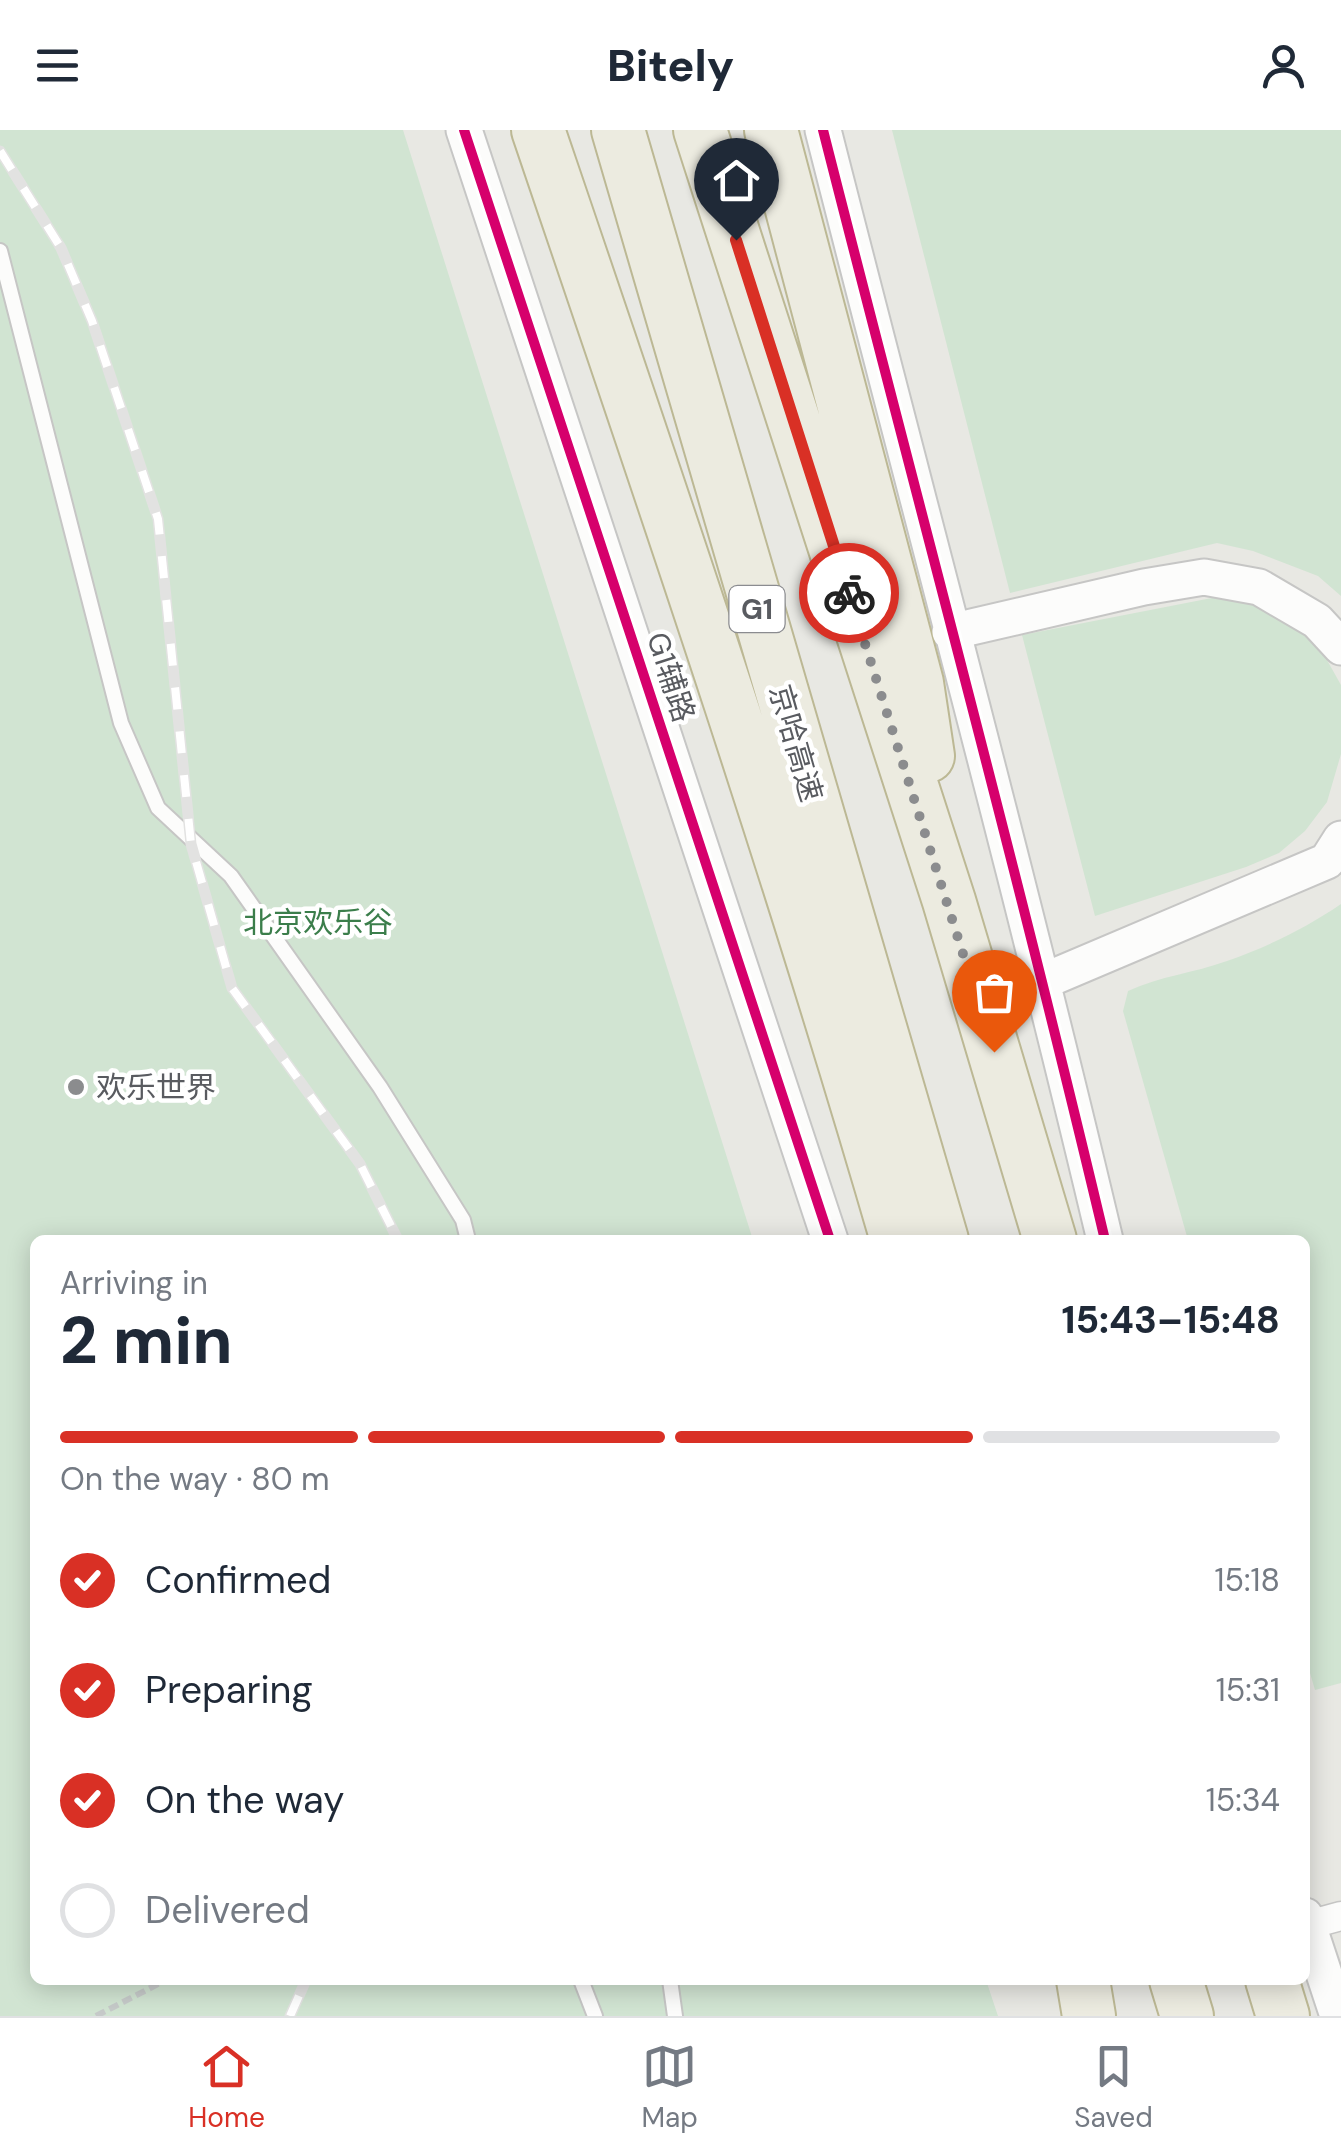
<!DOCTYPE html>
<html lang="en">
<head>
<meta charset="utf-8">
<style>
  body { margin:0; font-family:"DM Sans","Noto Sans SC",sans-serif; background:#f2f2f3; color:#1f2937; height:100vh; display:flex; flex-direction:column; font-size:38px; white-space:nowrap }
  * { box-sizing:border-box; margin:0 }
  p { font-size:32px; color:#747a83 }
  .icon { flex:none; width:55px; height:55px; fill:none; stroke:currentColor; stroke-width:2; stroke-linecap:round; stroke-linejoin:round }
  .map { position:relative; flex:1; overflow:hidden }
  .drawer { position:absolute; left:30px; top:1105px; width:1280px; height:750px; display:flex; flex-direction:column; background:#fff; border-radius:15px; box-shadow:0 5px 25px #0003 }
  .drawer>* { flex:none }
  .pin { position:absolute; display:grid; place-items:center; width:85px; height:85px; color:#fff; margin:-102px -42px; border-radius:50% 50% 50% 0; rotate:-45deg; box-shadow:0 0 10px #0007 }
  .pin .icon { rotate:45deg }
  .courier { position:absolute; display:grid; place-items:center; width:100px; height:100px; margin:-50px; border:8px solid #d93025; border-radius:50%; background:#fff; color:#222; box-shadow:0 2px 12px #0007 }
  .headline em { font-style:normal; font-weight:800 }
  .headline div { display:flex; flex-direction:column-reverse }
  .headline { display:flex; align-items:center; justify-content:space-between; height:170px; padding:0 30px }
  h1 { font-size:65px; font-weight:800; line-height:75px }
  .bar { display:grid; grid-template-columns:repeat(4,1fr); gap:15px 10px; align-content:center; height:120px; padding:0 30px }
  .bar i { height:12px; border-radius:8px; background:#e0e1e3 }
  .bar .active { background:#d93025 }
  .bar p { grid-column:span 4 }
  ol { padding:0 30px; list-style:none }
  li { display:flex; align-items:center; gap:30px; height:110px }
  li p { margin-inline-start:auto }
  li .icon { padding:10px; border-radius:50%; background:#d93025; color:#fff; stroke-width:4 }
  li:last-child { color:#747a83 }
  li i { width:55px; height:55px; border:5px solid #e0e1e3; border-radius:50% }
  header { display:flex; justify-content:space-between; align-items:center; height:130px; padding:0 30px; background:#fff; font-size:45px; font-weight:800 }
  .dock { display:flex; justify-content:space-around; align-items:center; height:140px; border-top:2px solid #e0e1e3; background:#fff; font-size:28px; color:#747a83 }
  .dock a { display:grid; justify-items:center; gap:5px }
  .dock .active { color:#d93025 }
  .map>svg:first-child { display:block }
</style>
</head>
<body>
<header><svg class="icon" aria-label="menu" viewBox="0 0 24 24"><path d="M4 6h16M4 12h16M4 18h16"/></svg>Bitely<svg class="icon" aria-label="person" viewBox="0 0 24 24"><circle cx="12" cy="8" r="4"/><path d="M4 21q1-7 8-7t8 7"/></svg></header>
<div class="map">
<svg width="1341" height="1886" viewBox="0 0 1341 1886">
  <rect width="100%" height="100%" fill="#e8e8e3"/>
  <path fill="#d1e4d2" d="M 0,0 L 403,0 L 753,1110 L 35,1110 L 35,1850 L 986,1850 L 998,1886 L 0,1886 Z
    M 892,0 L 1341,0 L 1341,466 L 1318,446 L 1253,421 L 1217,413 L 1010,463 Z
    M 1222,466 L 1263,475 L 1290,492 L 1323,523 L 1341,555 L 1341,624 L 1327,672 L 1305,701 L 1279,723 L 1246,737 L 1095,786 L 1022,505 Z
    M 1341,774 L 1341,1553 L 1315,1560 L 1305,1526 L 1305,1110 L 1188,1110 L 1123,881 L 1128,861 C 1160,846 1194,843 1227,831 C 1267,817 1306,798 1341,774 Z"/>
  <g fill="none" stroke-linecap="round" stroke-linejoin="round">
    <defs>
      <path id="service" d="M 0,121 L 121,593 L 158,678 L 231,746 L 380,957 L 463,1090 L 468,1110
        M 581,1850 L 595,1886
        M 670,1850 L 675,1886"/>
      <path id="minor" d="M 1308,1795 L 1341,1786"/>
      <path id="tertiary" d="M 464,0 L 830,1110
        M 823,0 C 917,370 1017,739 1105,1110
        M 950,502 L 1144,457 L 1204,447 L 1259,457 L 1317,491 L 1341,517
        M 1044,851 L 1327,731 L 1341,709
        M 1305,1786 L 1338,1886"/>
      <path id="motorway" d="M 538,0 C 663,368 789,737 897,1110
        M 618,0 L 942,1110
        M 700,0 L 949,771 L 1050,1110
        M 771,0 L 917,553 L 928,626
        M 1083,1850 L 1089,1886
        M 1176,1850 L 1187,1886
        M 1272,1850 L 1283,1886"/>
    </defs>
    <use href="#service" stroke="#c6c6c5" stroke-width="18"/>
    <use href="#minor" stroke="#c6c6c5" stroke-width="31"/>
    <use href="#tertiary" stroke="#c6c6c5" stroke-width="39"/>
    <use href="#motorway" stroke="#bcb894" stroke-width="56"/>
    <path stroke="#c6cac9" stroke-width="6" stroke-dasharray="10 5" stroke-linecap="butt" d="M 96,1886 L 162,1852"/>
    <use href="#service" stroke="#fcfcfb" stroke-width="14"/>
    <use href="#minor" stroke="#fcfcfb" stroke-width="28"/>
    <use href="#tertiary" stroke="#fcfcfb" stroke-width="35"/>
    <use href="#motorway" stroke="#ecebe0" stroke-width="52"/>
    <defs>
      <path id="rail" d="M 0,21 L 61,118 L 92,191 L 158,389 L 191,714 L 232,858 L 360,1034 L 398,1110
        M 290,1886 L 306,1850"/>
    </defs>
    <use href="#rail" stroke="#e2e2e1" stroke-width="11"/>
    <use href="#rail" stroke="#fff" stroke-width="8" stroke-dasharray="22" stroke-linecap="butt"/>
    <defs>
      <path id="cycleway" d="M 464,0 L 830,1110
        M 823,0 C 917,370 1017,739 1105,1110"/>
    </defs>
    <use href="#cycleway" stroke="#fff" stroke-width="16"/>
    <use href="#cycleway" stroke="#d6006c" stroke-width="10"/>
  </g>
  <g fill="none" stroke-linecap="round" stroke-linejoin="round">
    <path stroke="#8b8c8e" stroke-width="10" stroke-dasharray="0 18" d="M 849,463 L 994,922"/>
    <path stroke="#d93025" stroke-width="12" d="M 736,110 L 849,463"/>
  </g>
  <circle fill="#8b8c8e" stroke="#fff" stroke-width="4" cx="76" cy="957" r="10"/>
  <g text-anchor="middle" dominant-baseline="central" stroke-width="9" stroke-linejoin="round" paint-order="stroke">
    <rect fill="#fff" stroke="#8b8c90" stroke-width="2.5" x="729.5" y="456" width="55" height="46" rx="8"/>
    <g font-size="28" font-weight="bold" fill="#595b60">
      <text x="757" y="479">G1</text>
    </g>
    <g font-size="30" fill="#595b60" stroke="#fff">
      <text transform="translate(671 547) rotate(72)">G1辅路</text>
      <text transform="translate(796 613) rotate(74)">京哈高速</text>
    </g>
    <g font-size="30" fill="#3b7e4b" stroke="#fff">
      <text x="318" y="792">北京欢乐谷</text>
    </g>
    <g font-size="30" fill="#595b60" stroke="#fff" text-anchor="start">
      <text x="96" y="957">欢乐世界</text>
    </g>
  </g>
</svg>
<div class="pin" style="left:994px;top:922px;background:#ea580c"><svg class="icon" aria-label="bag" viewBox="0 0 24 24"><path d="M5 8h14l-1 12H6zM9 8a3 3 0 0 1 6 0"/></svg></div>
<div class="pin" style="left:736px;top:110px;background:#1f2937"><svg class="icon" aria-label="home" viewBox="0 0 24 24"><path d="M3 11l9-7 9 7M6 9v11h12V9"/></svg></div>
<div class="courier" style="left:849px;top:463px"><svg class="icon" aria-label="bike" viewBox="0 0 24 24"><circle cx="6" cy="16" r="4"/><circle cx="18" cy="16" r="4"/><path d="M6 16l4-8h5l3 8M10 8l3 8H6M13 5h3"/></svg></div>
<section class="drawer">
<div class="headline"><div><h1>2 min</h1><p>Arriving in</p></div><em>15:43–15:48</em></div>
<div class="bar"><i class="active"></i><i class="active"></i><i class="active"></i><i></i><p>On the way · 80 m</p></div>
<ol>
<li><svg class="icon" aria-label="check" viewBox="0 0 24 24"><path d="M5 12l5 5 9-10"/></svg>Confirmed<p>15:18</p></li>
<li><svg class="icon" aria-label="check" viewBox="0 0 24 24"><path d="M5 12l5 5 9-10"/></svg>Preparing<p>15:31</p></li>
<li><svg class="icon" aria-label="check" viewBox="0 0 24 24"><path d="M5 12l5 5 9-10"/></svg>On the way<p>15:34</p></li>
<li><i></i>Delivered</li>
</ol>
</section>
</div>
<nav class="dock">
<a class="active"><svg class="icon" aria-label="home" viewBox="0 0 24 24"><path d="M3 11l9-7 9 7M6 9v11h12V9"/></svg>Home</a>
<a><svg class="icon" aria-label="map" viewBox="0 0 24 24"><path d="M3 6l6-2 6 2 6-2v14l-6 2-6-2-6 2zM9 4v14M15 6v14"/></svg>Map</a>
<a><svg class="icon" aria-label="saved" viewBox="0 0 24 24"><path d="M7 4h10v16l-5-4-5 4z"/></svg>Saved</a>
</nav>
</body>
</html>
